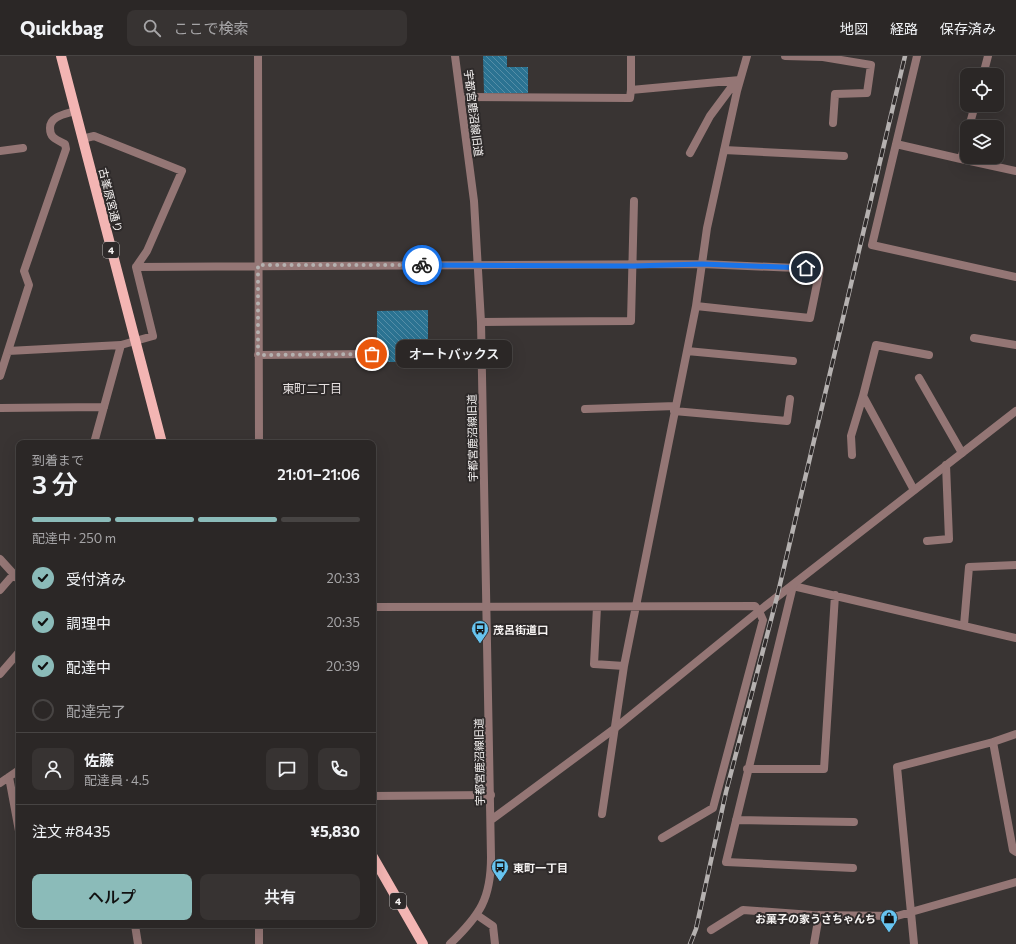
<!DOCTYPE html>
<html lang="ja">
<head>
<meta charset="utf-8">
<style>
  body { margin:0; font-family:Commissioner,"Noto Sans JP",sans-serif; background:#373332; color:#f1f3f6; height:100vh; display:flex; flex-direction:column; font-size:15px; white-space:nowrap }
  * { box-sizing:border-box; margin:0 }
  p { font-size:13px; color:#a6a5a7 }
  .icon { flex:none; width:22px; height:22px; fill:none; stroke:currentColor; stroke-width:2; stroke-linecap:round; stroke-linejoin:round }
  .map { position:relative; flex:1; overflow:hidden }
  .drawer { position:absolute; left:16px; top:384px; width:360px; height:488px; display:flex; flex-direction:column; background:#2b2726; border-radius:8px; box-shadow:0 4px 16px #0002,0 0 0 1px #474443 }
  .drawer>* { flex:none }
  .buttons { position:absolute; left:960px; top:12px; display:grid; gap:8px }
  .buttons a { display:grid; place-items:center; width:44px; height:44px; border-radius:8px; background:#2b2726; box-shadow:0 4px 16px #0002,0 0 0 1px #474443; font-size:20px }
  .pin { position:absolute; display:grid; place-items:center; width:34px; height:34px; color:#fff; margin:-17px; border:2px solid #fff; border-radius:50%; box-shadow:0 1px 4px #0007 }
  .courier { position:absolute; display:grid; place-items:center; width:40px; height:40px; margin:-20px; border:3px solid #1a73e8; border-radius:50%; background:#fff; color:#222; box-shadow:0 1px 5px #0007 }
  .bubble { position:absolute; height:28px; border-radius:8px; background:#2b2726; box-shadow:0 4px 16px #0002,0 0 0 1px #474443; font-size:13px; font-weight:600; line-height:28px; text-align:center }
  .summary em { font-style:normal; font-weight:600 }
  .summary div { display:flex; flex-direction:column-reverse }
  .summary { display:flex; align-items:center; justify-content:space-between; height:68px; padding:0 16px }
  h1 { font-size:26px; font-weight:600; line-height:30px }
  .bar { display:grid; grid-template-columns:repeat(4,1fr); gap:6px 4px; align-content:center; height:48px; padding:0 16px }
  .bar i { height:5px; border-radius:3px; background:#474443 }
  .bar .on { background:#8bbbb9 }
  .bar p { grid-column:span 4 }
  .line { display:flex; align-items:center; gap:10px; padding:0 16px; border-top:1px solid #474443 }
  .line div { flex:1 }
  .round { display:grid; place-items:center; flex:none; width:42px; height:42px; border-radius:8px; background:#373332 }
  ol { padding:0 16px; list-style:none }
  li { display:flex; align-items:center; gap:12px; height:44px }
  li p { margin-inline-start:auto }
  li .icon { padding:4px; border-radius:50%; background:#8bbbb9; color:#111; stroke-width:4 }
  li:last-child { color:#a6a5a7 }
  li i { width:22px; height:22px; border:2px solid #474443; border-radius:50% }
  .primary-button { display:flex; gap:8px; margin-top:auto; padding:8px 16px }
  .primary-button a { flex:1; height:46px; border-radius:8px; background:#8bbbb9; color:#111; font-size:16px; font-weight:600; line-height:46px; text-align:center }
  .primary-button a+a { background:#373332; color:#f1f3f6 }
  header { display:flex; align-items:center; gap:24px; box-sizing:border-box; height:56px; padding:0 20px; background:#2b2726; border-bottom:1px solid #474443 }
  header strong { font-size:19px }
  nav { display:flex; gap:22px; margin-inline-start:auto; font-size:14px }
  .search { width:280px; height:36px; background:#373332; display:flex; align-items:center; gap:10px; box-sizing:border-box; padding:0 14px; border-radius:8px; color:#a6a5a7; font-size:15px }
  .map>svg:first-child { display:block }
</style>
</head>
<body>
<header>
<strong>Quickbag</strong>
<div class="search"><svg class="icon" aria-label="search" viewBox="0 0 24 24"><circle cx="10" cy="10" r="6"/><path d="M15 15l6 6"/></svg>ここで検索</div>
<nav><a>地図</a><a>経路</a><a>保存済み</a></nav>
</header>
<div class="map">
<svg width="1016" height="888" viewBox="0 0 1016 888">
  <defs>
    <pattern id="building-back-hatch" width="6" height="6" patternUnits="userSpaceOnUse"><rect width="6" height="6" fill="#2b7392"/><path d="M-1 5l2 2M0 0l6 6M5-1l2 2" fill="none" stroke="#558ea7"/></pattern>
  </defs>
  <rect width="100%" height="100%" fill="#393433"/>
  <path fill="url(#building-back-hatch)" d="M 483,0 L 507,0 L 507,11 L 528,11 L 528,37 L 484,37 Z
    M 428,254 L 428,306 L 377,306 L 377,255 Z"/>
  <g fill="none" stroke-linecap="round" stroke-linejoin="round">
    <path stroke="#947675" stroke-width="8" d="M 258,0 L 259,387
      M 785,0 L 823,1 L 871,9 L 867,37 L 835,38 L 833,67
      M 917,0 L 872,189 L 1016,221
      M 983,19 L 988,0
      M 631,34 L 740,24
      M 461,41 L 630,42 L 631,34 L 631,0
      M 969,71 L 975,49
      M 82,83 L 94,80 L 182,115 L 147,195 L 136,211 L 153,280 L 121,289 L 94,387
      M 896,88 L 961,103 L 967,81
      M 724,94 L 844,100
      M 0,95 L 23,92
      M 690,97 L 710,60 L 736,25
      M 961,103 L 1016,115
      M 136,211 L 701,208 L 820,213 L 810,262 L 696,250
      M 481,266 L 631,265 L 634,145
      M 974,282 L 1016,289
      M 8,295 L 121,289
      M 687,295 L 793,305
      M 258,299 L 372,298
      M 0,320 L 29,229 L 24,215 L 66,93 L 65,88 C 61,86 56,84 53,81 C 51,79 50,76 50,72 C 50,60 66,58 75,55
      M 919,322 L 962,397
      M 0,352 L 104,351
      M 585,353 L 676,350
      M 674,355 L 787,365 L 790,343
      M 852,399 L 851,380 L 863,340
      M 914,434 L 863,340 L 876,289 L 929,299
      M 927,485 L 949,483 L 946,409
      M 0,503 L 19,524
      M 0,534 L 13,519
      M 373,551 L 755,550 L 759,555 L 763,564 L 713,752 L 662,782
      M 597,551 L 594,608 L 624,610
      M 964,569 L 969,511 L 1016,509
      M 0,618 L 19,596
      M 1016,678 L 993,686 L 1013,794 L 1016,796
      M 747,713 L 824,713 L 835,539
      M 9,721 L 19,775
      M 0,727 L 19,714
      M 373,740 L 491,739
      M 602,758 L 624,610 L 696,250 L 707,172 L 737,35 L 747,0
      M 736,764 L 854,766
      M 853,812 L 726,806 L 793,530 L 1016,582
      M 477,859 L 493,870 L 495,888
      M 135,869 L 138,888
      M 259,869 L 259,888
      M 711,874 L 743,854 L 812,859 L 897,860 L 1016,826
      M 814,888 L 819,859
      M 914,888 L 897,711 L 993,686"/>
    <path stroke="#947675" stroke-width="8" d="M 491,764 L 614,673 L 759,555 L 1016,355
      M 450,888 C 480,859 491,843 491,801 L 481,266 L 474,145 L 455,0"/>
    <path stroke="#f3b5b3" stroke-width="10" d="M 61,0 L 162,387
      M 373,801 L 423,888"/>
    <defs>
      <path id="rail" d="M 690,888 L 696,873 L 726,736 L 777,541 L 905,0"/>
    </defs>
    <use href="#rail" stroke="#b5b1b0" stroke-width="4.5"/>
    <use href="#rail" stroke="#2e2a2a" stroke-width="3" stroke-dasharray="9" stroke-linecap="butt"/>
  </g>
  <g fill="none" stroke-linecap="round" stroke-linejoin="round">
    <path stroke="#b4b1b0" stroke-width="4" stroke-dasharray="0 7.2" d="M 372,298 L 258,299 L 258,209 L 422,209"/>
    <path stroke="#1a73e8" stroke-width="5" d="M 422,209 L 633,210 L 702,208 L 806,212"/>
  </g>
  <defs>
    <symbol id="bus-pin" viewBox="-11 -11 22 30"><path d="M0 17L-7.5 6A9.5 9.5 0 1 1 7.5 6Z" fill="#67c4f0" stroke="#2e2a2a"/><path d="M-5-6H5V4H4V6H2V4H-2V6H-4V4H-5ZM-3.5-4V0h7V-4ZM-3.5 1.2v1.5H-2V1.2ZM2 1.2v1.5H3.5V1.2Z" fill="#111"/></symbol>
    <symbol id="shop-pin" viewBox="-11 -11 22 30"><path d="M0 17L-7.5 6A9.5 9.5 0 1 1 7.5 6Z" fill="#67c4f0" stroke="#2e2a2a"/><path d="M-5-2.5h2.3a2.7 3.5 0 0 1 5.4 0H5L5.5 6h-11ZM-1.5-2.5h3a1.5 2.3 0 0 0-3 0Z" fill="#111"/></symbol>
  </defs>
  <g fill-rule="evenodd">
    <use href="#bus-pin" x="470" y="563" width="20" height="27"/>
    <use href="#bus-pin" x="490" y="801" width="20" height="27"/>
    <use href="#shop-pin" x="879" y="852" width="20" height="27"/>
  </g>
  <g text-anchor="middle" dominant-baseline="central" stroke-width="4" stroke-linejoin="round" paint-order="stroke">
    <g fill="#2e2a2a" stroke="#bbb7b7" stroke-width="1">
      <rect x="103" y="186" width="16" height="16" rx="3"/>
      <rect x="390" y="837" width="16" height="16" rx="3"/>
    </g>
    <g font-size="10" font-weight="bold" fill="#f7f4f3">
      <text x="111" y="194">4</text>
      <text x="398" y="845">4</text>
    </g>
    <g font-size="11" fill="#f7f4f3" stroke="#2e2a2a">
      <text transform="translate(474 57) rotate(83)">宇都宮鹿沼線旧道</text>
      <text transform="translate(111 144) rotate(76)">古峯原宮通り</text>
      <text transform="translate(472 382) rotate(-91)">宇都宮鹿沼線旧道</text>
      <text transform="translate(479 706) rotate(-91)">宇都宮鹿沼線旧道</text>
    </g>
    <g font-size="11" font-weight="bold" fill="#f7f4f3" stroke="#2e2a2a" text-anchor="start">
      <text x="493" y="573">茂呂街道口</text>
      <text x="513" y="811">東町一丁目</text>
      <text x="876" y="862" text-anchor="end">お菓子の家うさちゃんち</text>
    </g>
    <g font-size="12" fill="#e6e0e0" stroke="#2e2a2a">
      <text x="312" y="332">東町二丁目</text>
    </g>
  </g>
</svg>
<div class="buttons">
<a><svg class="icon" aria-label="locate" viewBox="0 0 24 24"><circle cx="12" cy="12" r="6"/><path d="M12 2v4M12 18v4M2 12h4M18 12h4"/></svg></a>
<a><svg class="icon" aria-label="layers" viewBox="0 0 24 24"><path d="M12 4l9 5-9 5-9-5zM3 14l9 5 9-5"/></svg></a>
</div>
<div class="pin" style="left:372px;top:298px;background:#ea580c"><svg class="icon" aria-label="bag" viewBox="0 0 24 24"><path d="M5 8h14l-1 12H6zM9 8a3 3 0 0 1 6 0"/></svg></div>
<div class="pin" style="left:806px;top:212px;background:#1f2937"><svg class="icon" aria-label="home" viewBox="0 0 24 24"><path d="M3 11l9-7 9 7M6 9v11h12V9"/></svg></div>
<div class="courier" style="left:422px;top:209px"><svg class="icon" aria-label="bike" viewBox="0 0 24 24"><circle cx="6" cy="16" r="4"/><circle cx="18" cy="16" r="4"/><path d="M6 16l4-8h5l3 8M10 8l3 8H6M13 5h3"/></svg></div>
<div class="bubble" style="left:396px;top:284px;width:116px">オートバックス</div>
<section class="drawer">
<div class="summary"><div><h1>3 分</h1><p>到着まで</p></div><em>21:01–21:06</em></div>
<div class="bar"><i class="on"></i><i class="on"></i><i class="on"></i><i></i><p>配達中 · 250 m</p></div>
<ol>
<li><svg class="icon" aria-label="check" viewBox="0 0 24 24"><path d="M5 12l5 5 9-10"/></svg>受付済み<p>20:33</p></li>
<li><svg class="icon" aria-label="check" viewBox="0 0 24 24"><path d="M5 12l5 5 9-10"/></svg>調理中<p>20:35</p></li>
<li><svg class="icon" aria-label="check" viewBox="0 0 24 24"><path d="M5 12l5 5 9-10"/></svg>配達中<p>20:39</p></li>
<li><i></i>配達完了</li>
</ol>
<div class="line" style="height:72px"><a class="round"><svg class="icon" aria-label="person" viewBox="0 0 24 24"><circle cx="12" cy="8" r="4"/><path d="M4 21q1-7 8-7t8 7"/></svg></a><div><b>佐藤</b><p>配達員 · 4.5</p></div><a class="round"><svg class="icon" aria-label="chat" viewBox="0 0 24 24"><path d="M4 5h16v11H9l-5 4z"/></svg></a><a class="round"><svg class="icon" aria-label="phone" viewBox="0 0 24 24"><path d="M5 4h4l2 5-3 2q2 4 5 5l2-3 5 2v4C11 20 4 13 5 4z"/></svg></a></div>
<div class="line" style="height:52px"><div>注文 #8435</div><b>¥5,830</b></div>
<div class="primary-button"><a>ヘルプ</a><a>共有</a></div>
</section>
</div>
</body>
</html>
